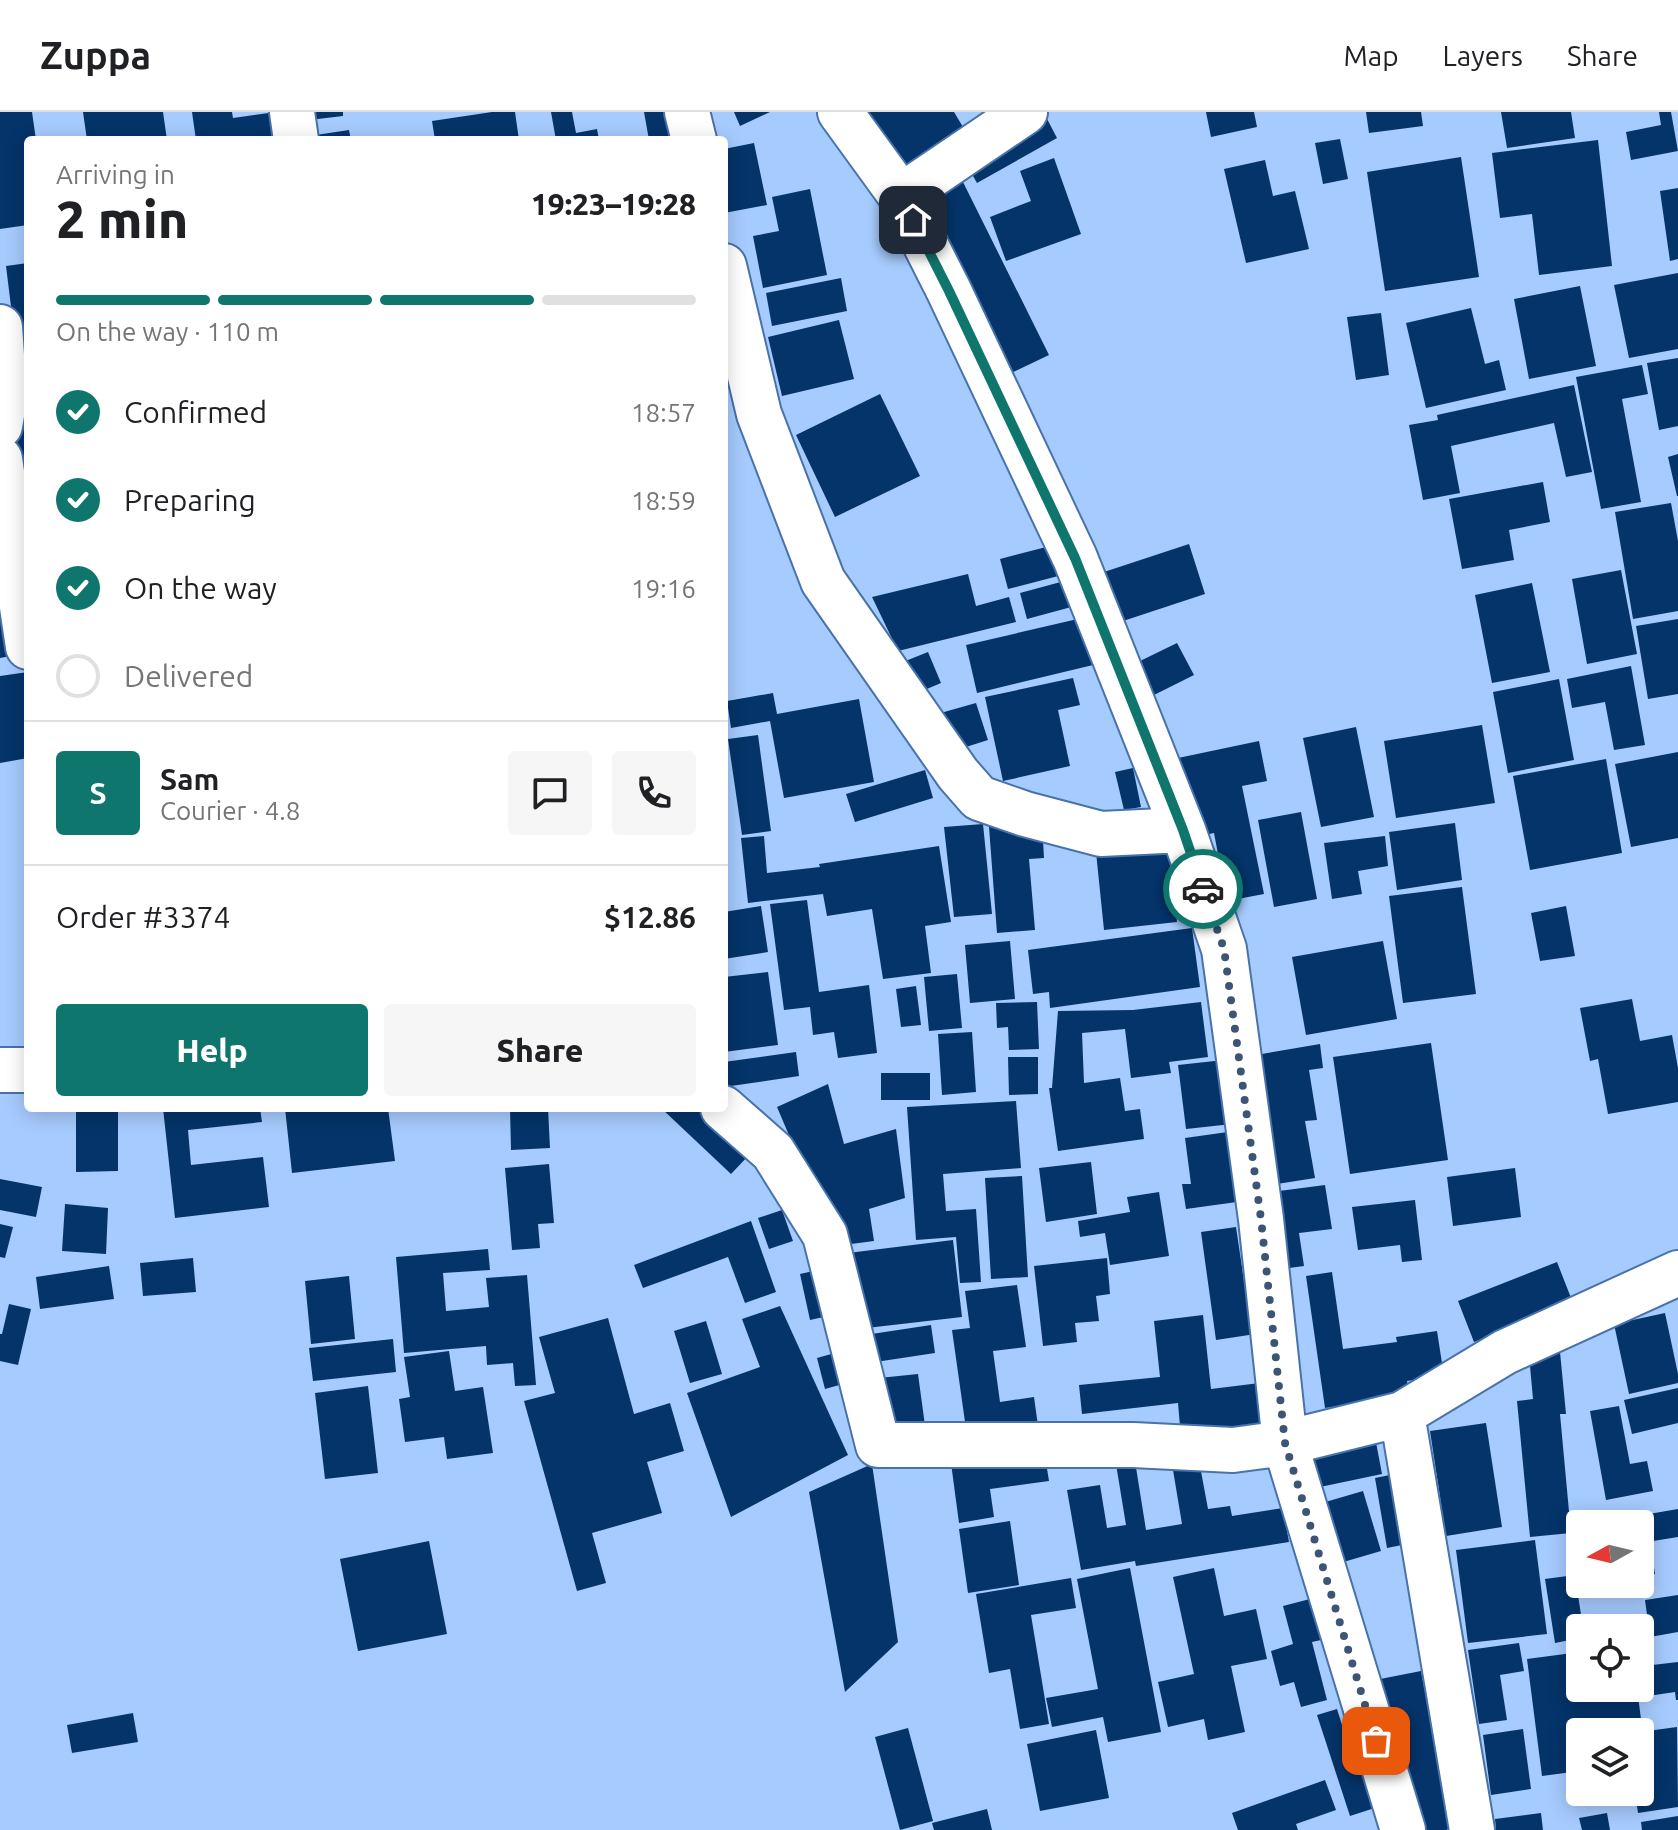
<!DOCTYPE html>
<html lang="en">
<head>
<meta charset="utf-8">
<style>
  body { margin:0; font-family:Ubuntu,sans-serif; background:#f6f6f6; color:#202124; height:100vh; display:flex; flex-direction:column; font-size:30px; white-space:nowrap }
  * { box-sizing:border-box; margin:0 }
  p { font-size:26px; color:#757577 }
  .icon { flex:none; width:44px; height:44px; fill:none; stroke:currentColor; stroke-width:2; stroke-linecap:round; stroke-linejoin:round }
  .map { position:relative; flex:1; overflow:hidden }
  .details { position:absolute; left:24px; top:24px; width:704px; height:976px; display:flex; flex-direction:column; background:#fff; border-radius:8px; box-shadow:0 4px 20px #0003 }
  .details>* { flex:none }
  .needle { width:52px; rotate:262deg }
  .controls { position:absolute; left:1566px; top:1398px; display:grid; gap:16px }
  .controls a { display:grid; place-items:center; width:88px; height:88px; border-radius:8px; background:#fff; box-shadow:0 4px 20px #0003; font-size:40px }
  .pin { position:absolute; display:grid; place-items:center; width:68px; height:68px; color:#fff; margin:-34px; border-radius:16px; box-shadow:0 4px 12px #0006 }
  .courier { position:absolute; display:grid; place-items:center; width:80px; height:80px; margin:-40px; border:6px solid #0f766e; border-radius:50%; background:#fff; color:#222; box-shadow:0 2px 10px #0007 }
  .overview em { font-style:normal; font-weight:800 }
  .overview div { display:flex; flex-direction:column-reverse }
  .overview { display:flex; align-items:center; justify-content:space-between; height:136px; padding:0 32px }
  h1 { font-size:52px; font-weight:800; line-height:60px }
  .bar { display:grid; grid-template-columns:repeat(4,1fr); gap:12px 8px; align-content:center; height:96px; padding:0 32px }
  .bar i { height:10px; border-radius:6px; background:#e0e0e0 }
  .bar .current { background:#0f766e }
  .bar p { grid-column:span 4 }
  .line { display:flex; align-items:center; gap:20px; padding:0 32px; border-top:2px solid #e0e0e0 }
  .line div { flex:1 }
  .round { display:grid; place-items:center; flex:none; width:84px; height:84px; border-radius:8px; background:#f6f6f6 }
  ol { padding:0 32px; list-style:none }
  li { display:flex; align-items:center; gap:24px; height:88px }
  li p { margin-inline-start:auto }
  li .icon { padding:8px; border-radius:50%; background:#0f766e; color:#fff; stroke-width:4 }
  li:last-child { color:#757577 }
  li i { width:44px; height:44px; border:4px solid #e0e0e0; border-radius:50% }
  .action { display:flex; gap:16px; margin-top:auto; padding:16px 32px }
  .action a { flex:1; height:92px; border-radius:8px; background:#0f766e; color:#fff; font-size:32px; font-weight:800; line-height:92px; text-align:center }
  .action a+a { background:#f6f6f6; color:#202124 }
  header { display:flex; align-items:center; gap:48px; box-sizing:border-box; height:112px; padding:0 40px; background:#fff; border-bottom:2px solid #e0e0e0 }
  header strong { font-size:38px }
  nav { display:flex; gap:44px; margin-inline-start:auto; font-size:28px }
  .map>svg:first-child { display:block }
</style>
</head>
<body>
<header>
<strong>Zuppa</strong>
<nav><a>Map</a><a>Layers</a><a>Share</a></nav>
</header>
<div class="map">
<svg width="1678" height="1718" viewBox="0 0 1678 1718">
  <rect width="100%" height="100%" fill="#a6cbfe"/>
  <path fill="#04346a" d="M 0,0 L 32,0 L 36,28 L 28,28 L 28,113 L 0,117 Z
    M 83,0 L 163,0 L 167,28 L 87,28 Z
    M 192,0 L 232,0 L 233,6 L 269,1 L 273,28 L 196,28 Z
    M 300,0 L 343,0 L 343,4 L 301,9 Z
    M 492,0 L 515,0 L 519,28 L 435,28 L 432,9 Z
    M 551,0 L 572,0 L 576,21 L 597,17 L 599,28 L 556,28 Z
    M 644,0 L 678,0 L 684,28 L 649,28 Z
    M 734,0 L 770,0 L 740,14 Z
    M 859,0 L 954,0 L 966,20 L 897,62 Z
    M 1206,0 L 1254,0 L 1257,15 L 1211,25 Z
    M 1366,0 L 1421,0 L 1423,14 L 1369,21 Z
    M 1501,0 L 1571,0 L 1575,26 L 1507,36 Z
    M 1659,0 L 1671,0 L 1678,39 L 1631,48 L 1626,20 L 1661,13 Z
    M 1045,3 L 1057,26 L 977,71 L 964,48 Z
    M 349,18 L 351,28 L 304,28 L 303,25 Z
    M 1340,27 L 1348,67 L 1323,72 L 1315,31 Z
    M 1598,28 L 1612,154 L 1539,163 L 1532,102 L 1500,106 L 1492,41 Z
    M 754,31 L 767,93 L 724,101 L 724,37 Z
    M 1461,45 L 1479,165 L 1385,179 L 1367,60 Z
    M 1054,46 L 1081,122 L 1006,149 L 990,105 L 1031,89 L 1020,59 Z
    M 1265,48 L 1273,84 L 1295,79 L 1309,137 L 1246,151 L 1224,57 Z
    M 962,68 L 1049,243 L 1003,265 L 917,91 Z
    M 1678,76 L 1678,147 L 1670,149 L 1660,79 Z
    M 810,77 L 827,163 L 763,176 L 753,124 L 779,119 L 772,85 Z
    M 28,151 L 28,242 L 17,243 L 6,154 Z
    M 1678,161 L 1678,237 L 1629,246 L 1614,173 Z
    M 841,166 L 847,199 L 772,214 L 766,181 Z
    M 1580,174 L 1596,254 L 1529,267 L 1514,187 Z
    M 1471,196 L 1485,252 L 1499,248 L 1506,278 L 1426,296 L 1406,211 Z
    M 1381,201 L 1389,263 L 1356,268 L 1347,205 Z
    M 839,208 L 854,267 L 782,284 L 768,225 Z
    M 1678,246 L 1678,314 L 1659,318 L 1647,251 Z
    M 1642,253 L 1648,282 L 1622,287 L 1641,390 L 1601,397 L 1576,265 Z
    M 1574,273 L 1592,360 L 1566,365 L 1554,311 L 1451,334 L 1460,381 L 1423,388 L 1409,313 L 1438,308 L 1437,303 Z
    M 880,282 L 920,364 L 835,405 L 796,323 Z
    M 28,297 L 28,437 L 7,300 Z
    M 1678,342 L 1678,384 L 1677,384 L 1668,345 Z
    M 1543,370 L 1550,410 L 1509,418 L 1514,448 L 1462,457 L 1449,387 Z
    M 1671,391 L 1678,429 L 1678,499 L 1633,507 L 1615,400 Z
    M 1058,432 L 1066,462 L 1008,477 L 1000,447 Z
    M 1189,432 L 1205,482 L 1120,510 L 1104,460 Z
    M 1621,458 L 1637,542 L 1587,552 L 1572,467 Z
    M 968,462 L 976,494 L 1009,485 L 1016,510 L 898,539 L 872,485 Z
    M 0,464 L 22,542 L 0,546 Z
    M 1068,468 L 1075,494 L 1027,507 L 1020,481 Z
    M 1532,471 L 1550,560 L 1492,571 L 1475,483 Z
    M 1082,506 L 1093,553 L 977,581 L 966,533 Z
    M 1678,507 L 1678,582 L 1648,587 L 1636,514 Z
    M 1177,531 L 1194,563 L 1152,584 L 1136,551 Z
    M 928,540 L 941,571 L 915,582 L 903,550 Z
    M 1631,554 L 1645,633 L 1614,638 L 1605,590 L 1572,596 L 1567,567 Z
    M 28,560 L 28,646 L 0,651 L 0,564 Z
    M 1073,566 L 1080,593 L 1058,598 L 1070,654 L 1003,669 L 985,585 Z
    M 1559,567 L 1574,648 L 1508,661 L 1493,580 Z
    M 773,581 L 777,602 L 859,587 L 874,670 L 784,686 L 770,609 L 731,616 L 727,589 Z
    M 976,591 L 988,628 L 947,641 L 930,604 Z
    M 1482,613 L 1495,691 L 1396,706 L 1384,629 Z
    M 1356,615 L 1374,705 L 1321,715 L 1303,626 Z
    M 758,623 L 771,719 L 742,723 L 728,627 Z
    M 1259,629 L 1267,669 L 1242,674 L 1264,782 L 1227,789 L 1214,721 L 1195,725 L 1178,646 Z
    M 1678,640 L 1678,726 L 1631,735 L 1615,652 Z
    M 1606,647 L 1622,741 L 1530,758 L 1513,664 Z
    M 1133,656 L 1141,695 L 1124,698 L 1115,660 Z
    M 925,658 L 933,686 L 855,710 L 846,682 Z
    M 1301,700 L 1317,787 L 1274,795 L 1258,708 Z
    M 1042,711 L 1044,746 L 1029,747 L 1035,818 L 997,821 L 989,715 Z
    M 1455,711 L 1462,768 L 1397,778 L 1389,720 Z
    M 983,712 L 992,802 L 954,805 L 944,715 Z
    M 764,724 L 767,761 L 820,755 L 819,752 L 939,734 L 951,810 L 925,814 L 931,861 L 883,867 L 872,797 L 827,804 L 823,782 L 748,791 L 741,726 Z
    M 1385,724 L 1388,754 L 1358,759 L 1362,782 L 1332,787 L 1324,731 Z
    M 1168,733 L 1177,810 L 1104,818 L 1096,740 Z
    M 1462,775 L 1476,882 L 1403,891 L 1389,784 Z
    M 807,788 L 819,880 L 869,873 L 877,941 L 838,946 L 834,920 L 813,923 L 810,895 L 784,898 L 770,792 Z
    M 761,794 L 768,840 L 724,847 L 724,825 L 727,824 L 724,800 Z
    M 1566,794 L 1575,844 L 1540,849 L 1531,801 Z
    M 1192,816 L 1200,875 L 1050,896 L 1049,880 L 1033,882 L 1028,838 Z
    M 1010,829 L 1015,887 L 970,891 L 965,833 Z
    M 1383,829 L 1397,907 L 1306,923 L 1292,845 Z
    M 768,860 L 778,933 L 724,940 L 724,865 Z
    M 957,862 L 962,916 L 929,919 L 924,865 Z
    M 916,874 L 921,913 L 901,915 L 896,877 Z
    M 1632,887 L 1640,929 L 1672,923 L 1678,956 L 1678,990 L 1608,1002 L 1598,947 L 1590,949 L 1580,896 Z
    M 1037,890 L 1039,937 L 1009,938 L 1008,915 L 997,916 L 996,891 Z
    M 1201,890 L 1208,945 L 1169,950 L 1171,961 L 1131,966 L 1125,917 L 1082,921 L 1084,971 L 1120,966 L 1125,999 L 1140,997 L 1144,1027 L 1058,1039 L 1049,976 L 1052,976 L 1058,899 L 1133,898 Z
    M 972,920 L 976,980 L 942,983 L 938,922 Z
    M 1431,931 L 1448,1048 L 1350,1062 L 1333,945 Z
    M 1320,932 L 1323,956 L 1309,958 L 1317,1008 L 1305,1009 L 1315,1066 L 1277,1072 L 1256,943 Z
    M 796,940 L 799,964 L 724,975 L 724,950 Z
    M 1008,945 L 1038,945 L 1038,982 L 1009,983 Z
    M 1224,948 L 1232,1012 L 1186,1017 L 1178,953 Z
    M 881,961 L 930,961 L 930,988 L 881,988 Z
    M 828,972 L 844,1032 L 896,1017 L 905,1086 L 869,1097 L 874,1129 L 836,1134 L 777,995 Z
    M 1016,989 L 1021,1056 L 943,1062 L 946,1099 L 976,1097 L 981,1170 L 960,1171 L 956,1125 L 916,1128 L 907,995 Z
    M 76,996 L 118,996 L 118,1059 L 76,1060 Z
    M 163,996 L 260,996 L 262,1010 L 188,1018 L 191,1053 L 263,1045 L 269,1095 L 175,1106 Z
    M 285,996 L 388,996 L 395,1049 L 292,1061 Z
    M 510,996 L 548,996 L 550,1036 L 511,1038 Z
    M 661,996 L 699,996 L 750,1042 L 731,1062 Z
    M 1235,1019 L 1244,1089 L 1186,1097 L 1182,1072 L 1191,1072 L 1185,1026 Z
    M 1091,1050 L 1097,1102 L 1046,1110 L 1039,1056 Z
    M 549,1052 L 554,1111 L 538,1112 L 540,1136 L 512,1138 L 505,1056 Z
    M 1515,1056 L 1521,1105 L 1453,1114 L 1447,1065 Z
    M 1022,1064 L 1028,1165 L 991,1167 L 985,1066 Z
    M 0,1067 L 42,1075 L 36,1105 L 0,1098 Z
    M 1325,1073 L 1332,1117 L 1299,1121 L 1304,1154 L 1289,1156 L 1279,1079 Z
    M 1159,1080 L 1169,1144 L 1110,1153 L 1105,1121 L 1080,1125 L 1078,1109 L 1130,1100 L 1127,1085 Z
    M 1415,1088 L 1422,1148 L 1402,1150 L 1400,1133 L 1358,1138 L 1352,1095 Z
    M 65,1092 L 108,1096 L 106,1142 L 62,1139 Z
    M 782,1098 L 793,1129 L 769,1137 L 758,1106 Z
    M 751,1109 L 776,1180 L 745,1191 L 728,1145 L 643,1176 L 634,1153 Z
    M 0,1112 L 13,1115 L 5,1146 L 0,1145 Z
    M 1236,1115 L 1244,1169 L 1253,1167 L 1262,1221 L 1216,1228 L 1201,1120 Z
    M 953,1128 L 962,1205 L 858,1217 L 848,1141 Z
    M 488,1137 L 490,1158 L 443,1161 L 446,1199 L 489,1195 L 486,1166 L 527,1163 L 536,1273 L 515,1274 L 513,1251 L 487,1253 L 486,1234 L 404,1241 L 396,1145 Z
    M 193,1146 L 196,1180 L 143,1184 L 140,1151 Z
    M 1107,1146 L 1110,1182 L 1096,1184 L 1099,1209 L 1075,1211 L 1077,1230 L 1043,1234 L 1034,1154 Z
    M 1557,1150 L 1573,1191 L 1474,1230 L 1458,1189 Z
    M 109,1154 L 114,1187 L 40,1197 L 36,1165 Z
    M 827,1156 L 837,1202 L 810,1208 L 800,1162 Z
    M 1332,1160 L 1343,1237 L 1397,1230 L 1396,1225 L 1437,1219 L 1444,1264 L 1407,1269 L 1410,1283 L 1325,1296 L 1306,1164 Z
    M 349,1164 L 355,1227 L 311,1232 L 305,1169 Z
    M 1017,1173 L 1026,1235 L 993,1239 L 1000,1290 L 1034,1285 L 1038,1314 L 967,1324 L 952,1218 L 970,1216 L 965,1179 Z
    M 9,1192 L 31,1197 L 18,1253 L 0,1249 L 0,1222 L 2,1222 Z
    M 780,1194 L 848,1343 L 731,1405 L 687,1281 L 760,1255 L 742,1207 Z
    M 1665,1201 L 1678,1262 L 1678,1271 L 1629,1282 L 1614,1212 Z
    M 1203,1203 L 1211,1277 L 1276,1269 L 1281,1314 L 1181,1326 L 1178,1291 L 1082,1302 L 1079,1273 L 1160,1265 L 1154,1209 Z
    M 608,1206 L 634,1302 L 670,1291 L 684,1339 L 647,1350 L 662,1401 L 592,1421 L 606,1471 L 577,1479 L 524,1289 L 555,1281 L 539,1225 Z
    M 706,1209 L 722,1262 L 690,1271 L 674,1219 Z
    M 931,1213 L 935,1241 L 869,1251 L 865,1223 Z
    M 393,1227 L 396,1260 L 313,1269 L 309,1236 Z
    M 849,1237 L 857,1268 L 825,1277 L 817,1246 Z
    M 449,1239 L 455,1279 L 483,1275 L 493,1341 L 447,1347 L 444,1325 L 405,1330 L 399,1287 L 410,1285 L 404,1245 Z
    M 1560,1240 L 1566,1302 L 1560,1302 L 1571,1421 L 1530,1425 L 1517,1289 L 1533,1287 L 1529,1243 Z
    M 918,1262 L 926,1321 L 886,1326 L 879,1266 Z
    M 368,1274 L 378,1361 L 325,1367 L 315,1281 Z
    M 1678,1276 L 1678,1311 L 1632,1322 L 1624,1288 Z
    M 1619,1294 L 1630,1352 L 1647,1349 L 1653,1379 L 1606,1388 L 1590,1299 Z
    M 1486,1311 L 1502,1415 L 1446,1424 L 1430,1319 Z
    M 1375,1325 L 1382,1362 L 1320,1375 L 1312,1339 Z
    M 1044,1338 L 1049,1369 L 990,1377 L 994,1405 L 959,1411 L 951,1351 Z
    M 1134,1343 L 1146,1418 L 1182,1412 L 1173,1358 L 1200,1354 L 1208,1397 L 1230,1394 L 1232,1404 L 1283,1396 L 1289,1430 L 1136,1454 L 1135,1449 L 1081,1458 L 1067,1378 L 1100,1373 L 1107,1416 L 1126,1413 L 1115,1346 Z
    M 872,1352 L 898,1530 L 845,1580 L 809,1380 Z
    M 1400,1361 L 1412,1431 L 1387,1436 L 1375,1366 Z
    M 1363,1379 L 1381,1439 L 1340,1451 L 1322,1391 Z
    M 1678,1397 L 1678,1425 L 1653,1429 L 1649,1402 Z
    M 1645,1401 L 1655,1462 L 1640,1465 L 1640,1412 L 1626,1412 L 1625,1405 Z
    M 1010,1409 L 1019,1473 L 968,1481 L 959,1417 Z
    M 1535,1428 L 1547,1522 L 1468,1531 L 1456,1438 Z
    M 429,1429 L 447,1522 L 358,1539 L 340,1447 Z
    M 1130,1456 L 1161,1620 L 1108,1630 L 1103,1605 L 1052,1615 L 1046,1586 L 1098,1577 L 1077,1467 Z
    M 1214,1456 L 1224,1504 L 1256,1497 L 1267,1547 L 1231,1554 L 1245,1620 L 1208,1628 L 1204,1607 L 1168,1615 L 1158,1570 L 1194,1562 L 1173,1465 Z
    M 1575,1463 L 1583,1516 L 1580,1516 L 1580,1526 L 1555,1531 L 1545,1467 Z
    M 1071,1466 L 1076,1496 L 1031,1503 L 1049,1612 L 1020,1617 L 1010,1557 L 989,1561 L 976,1482 Z
    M 1678,1483 L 1678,1520 L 1650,1525 L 1645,1488 Z
    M 1310,1487 L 1321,1528 L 1312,1530 L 1327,1588 L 1301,1595 L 1294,1570 L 1280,1574 L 1271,1539 L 1293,1532 L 1283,1494 Z
    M 1519,1531 L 1524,1559 L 1500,1563 L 1507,1608 L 1479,1612 L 1468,1538 Z
    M 1580,1540 L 1580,1576 L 1637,1576 L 1642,1615 L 1610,1620 L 1580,1620 L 1580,1659 L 1542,1664 L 1527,1547 Z
    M 1678,1550 L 1678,1588 L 1676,1588 L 1675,1580 L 1648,1584 L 1644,1554 Z
    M 1421,1559 L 1451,1716 L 1446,1718 L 1417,1718 L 1365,1570 Z
    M 1337,1597 L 1353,1648 L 1372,1643 L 1387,1692 L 1350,1704 L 1317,1603 Z
    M 133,1601 L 138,1630 L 72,1641 L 67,1613 Z
    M 1677,1615 L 1678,1695 L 1638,1701 L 1635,1680 L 1640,1680 L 1640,1620 Z
    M 908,1616 L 933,1709 L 900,1718 L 875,1625 Z
    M 1523,1617 L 1531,1677 L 1491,1683 L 1483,1623 Z
    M 1096,1618 L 1109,1686 L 1040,1699 L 1027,1632 Z
    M 1325,1668 L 1336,1698 L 1296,1712 L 1298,1718 L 1238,1718 L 1232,1701 Z
    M 987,1697 L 992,1718 L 934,1718 L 932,1711 Z
    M 1541,1701 L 1543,1718 L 1496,1718 L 1495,1707 Z
    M 1607,1701 L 1610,1718 L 1582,1718 L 1579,1706 Z
    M 1678,1704 L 1678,1718 L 1642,1718 L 1641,1710 Z"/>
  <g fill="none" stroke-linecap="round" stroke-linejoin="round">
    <defs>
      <path id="minor" d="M 292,0 L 296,28
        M 687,0 L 694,28
        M 840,0 L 901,84 L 949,179 L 1075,446 L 1183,718 L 1224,837 L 1261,1107 L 1285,1331 L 1403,1718
        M 901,84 L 1025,0
        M 724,154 L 759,302 L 823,469 L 958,662 L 979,686 L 1025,702 L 1101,722 L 1183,718
        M 0,215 L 5,286 L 0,314
        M 0,347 L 28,535
        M 0,958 L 28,958
        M 723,996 L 773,1040 L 825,1123 L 878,1333 L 1133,1333 L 1233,1338 L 1285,1331 L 1402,1302 L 1505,1240 L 1678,1161
        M 1402,1302 L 1472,1718"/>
    </defs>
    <use href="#minor" stroke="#4772ab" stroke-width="48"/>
    <use href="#minor" stroke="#fff" stroke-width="44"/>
  </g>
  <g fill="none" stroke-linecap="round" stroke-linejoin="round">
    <path stroke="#3d5575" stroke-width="8" stroke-dasharray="0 14.4" d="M 1203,777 L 1224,837 L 1261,1107 L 1285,1331 L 1376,1629"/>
    <path stroke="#0f766e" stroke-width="10" d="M 913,108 L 949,179 L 1075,446 L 1183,718 L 1203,777"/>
  </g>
</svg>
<div class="controls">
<a><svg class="needle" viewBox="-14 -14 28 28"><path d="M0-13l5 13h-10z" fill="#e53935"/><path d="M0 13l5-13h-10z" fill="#757577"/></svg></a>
<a><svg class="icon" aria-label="locate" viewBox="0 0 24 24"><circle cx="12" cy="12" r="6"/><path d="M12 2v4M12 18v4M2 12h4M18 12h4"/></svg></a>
<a><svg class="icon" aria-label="layers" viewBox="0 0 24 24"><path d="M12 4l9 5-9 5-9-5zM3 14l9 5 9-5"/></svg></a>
</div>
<div class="pin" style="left:1376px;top:1629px;background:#ea580c"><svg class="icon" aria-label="bag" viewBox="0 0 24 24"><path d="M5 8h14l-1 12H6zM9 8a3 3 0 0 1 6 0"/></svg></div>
<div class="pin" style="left:913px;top:108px;background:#1f2937"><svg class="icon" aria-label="home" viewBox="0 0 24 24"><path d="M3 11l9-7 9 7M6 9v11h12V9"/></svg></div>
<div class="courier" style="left:1203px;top:777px"><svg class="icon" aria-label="car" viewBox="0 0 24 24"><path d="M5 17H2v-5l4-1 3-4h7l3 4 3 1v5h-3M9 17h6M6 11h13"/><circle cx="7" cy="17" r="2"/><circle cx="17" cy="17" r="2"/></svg></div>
<section class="details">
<div class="overview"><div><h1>2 min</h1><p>Arriving in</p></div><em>19:23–19:28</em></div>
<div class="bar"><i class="current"></i><i class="current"></i><i class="current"></i><i></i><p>On the way · 110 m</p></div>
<ol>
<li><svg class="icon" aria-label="check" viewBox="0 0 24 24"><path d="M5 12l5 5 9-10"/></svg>Confirmed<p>18:57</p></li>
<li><svg class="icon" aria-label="check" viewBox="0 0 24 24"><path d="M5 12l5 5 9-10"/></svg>Preparing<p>18:59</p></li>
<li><svg class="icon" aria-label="check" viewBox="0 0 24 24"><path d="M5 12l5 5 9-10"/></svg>On the way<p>19:16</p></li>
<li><i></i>Delivered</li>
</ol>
<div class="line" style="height:144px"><b class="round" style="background:#0f766e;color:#fff">S</b><div><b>Sam</b><p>Courier · 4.8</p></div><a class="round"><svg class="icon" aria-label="chat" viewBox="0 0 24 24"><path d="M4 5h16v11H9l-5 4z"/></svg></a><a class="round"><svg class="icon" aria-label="phone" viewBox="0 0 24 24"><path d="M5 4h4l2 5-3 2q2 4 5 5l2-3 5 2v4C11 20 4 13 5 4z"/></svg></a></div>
<div class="line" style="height:104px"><div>Order #3374</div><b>$12.86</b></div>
<div class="action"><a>Help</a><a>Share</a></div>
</section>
</div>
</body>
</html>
